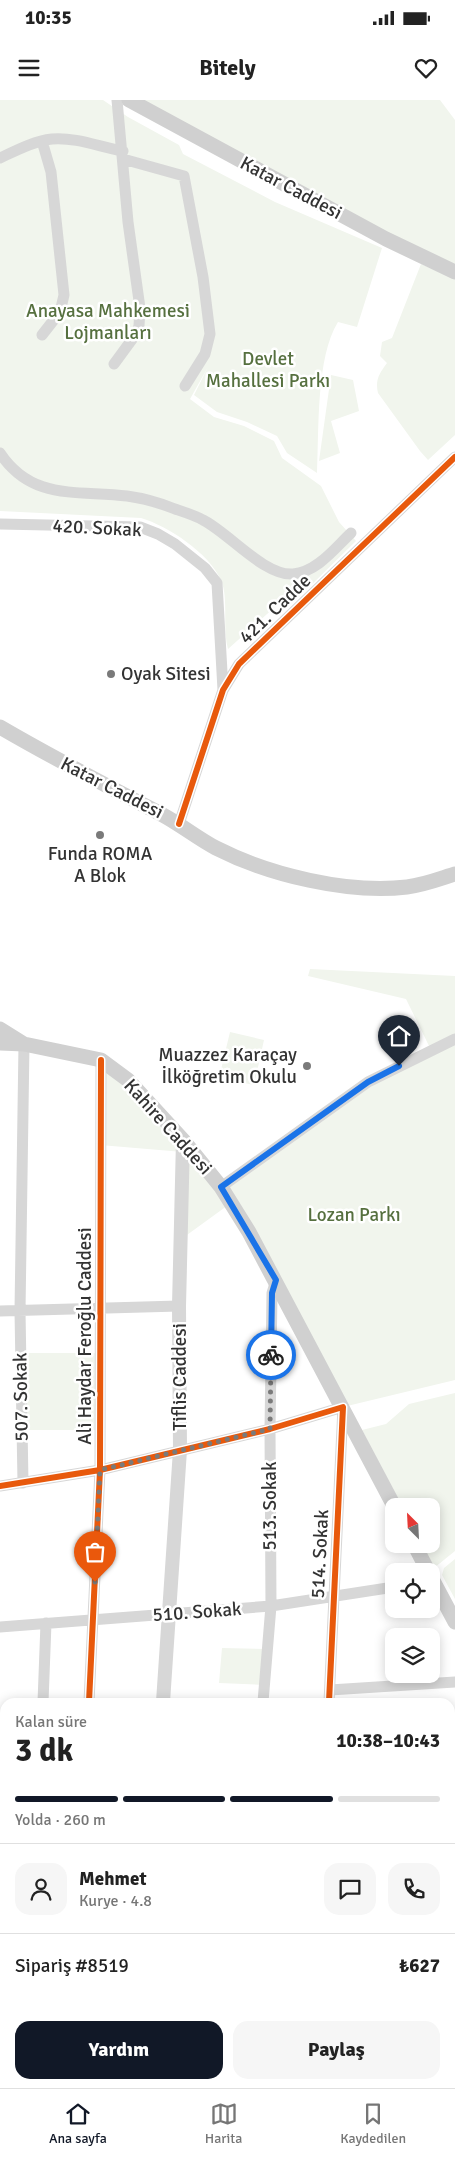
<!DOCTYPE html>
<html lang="tr">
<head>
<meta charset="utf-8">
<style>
  body { margin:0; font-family:Signika,sans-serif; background:#f6f6f6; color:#222; height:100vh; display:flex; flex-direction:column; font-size:19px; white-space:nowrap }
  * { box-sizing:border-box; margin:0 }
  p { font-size:16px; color:#767676 }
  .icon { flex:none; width:28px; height:28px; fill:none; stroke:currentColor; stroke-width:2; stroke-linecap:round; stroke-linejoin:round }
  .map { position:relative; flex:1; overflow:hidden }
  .details { position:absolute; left:0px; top:1598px; width:455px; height:391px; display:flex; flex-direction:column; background:#fff; border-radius:15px 15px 0 0; box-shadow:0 2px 12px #0003 }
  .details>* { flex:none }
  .needle { width:32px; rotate:336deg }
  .tools { position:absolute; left:385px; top:1398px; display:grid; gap:10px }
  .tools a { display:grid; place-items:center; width:55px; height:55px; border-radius:10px; background:#fff; box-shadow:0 2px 12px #0003; font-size:25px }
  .pin { position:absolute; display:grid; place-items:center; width:42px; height:42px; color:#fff; margin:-51px -21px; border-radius:50% 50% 50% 0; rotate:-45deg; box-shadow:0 0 5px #0007 }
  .pin .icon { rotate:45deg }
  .courier { position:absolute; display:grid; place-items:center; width:50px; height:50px; margin:-25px; border:4px solid #1a73e8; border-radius:50%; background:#fff; color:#222; box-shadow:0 1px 6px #0007 }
  .head em { font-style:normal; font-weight:700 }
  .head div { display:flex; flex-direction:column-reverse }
  .head { display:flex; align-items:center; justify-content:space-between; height:85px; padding:0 15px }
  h1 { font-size:32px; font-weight:700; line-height:38px }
  .bar { display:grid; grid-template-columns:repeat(4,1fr); gap:8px 5px; align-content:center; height:60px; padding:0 15px }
  .bar i { height:6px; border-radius:4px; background:#e0e0e0 }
  .bar .active { background:#111827 }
  .bar p { grid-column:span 4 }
  .line { display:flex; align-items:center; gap:12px; padding:0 15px; border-top:1px solid #e0e0e0 }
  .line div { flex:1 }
  .round { display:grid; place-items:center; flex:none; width:52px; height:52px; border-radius:15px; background:#f6f6f6 }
  .button { display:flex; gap:10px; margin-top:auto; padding:10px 15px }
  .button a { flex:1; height:58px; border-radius:15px; background:#111827; color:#fff; font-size:20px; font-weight:700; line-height:58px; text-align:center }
  .button a+a { background:#f6f6f6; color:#222 }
  .status { display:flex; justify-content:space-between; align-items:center; height:35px; padding:0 25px; background:#fff; direction:ltr }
  .status svg { height:14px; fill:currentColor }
  header { display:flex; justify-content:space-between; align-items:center; height:65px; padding:0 15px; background:#fff; font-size:22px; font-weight:700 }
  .tabs { display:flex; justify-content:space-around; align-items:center; height:70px; border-top:1px solid #e0e0e0; background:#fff; font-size:14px; color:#767676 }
  .tabs a { display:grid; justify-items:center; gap:2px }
  .tabs .active { color:#111827 }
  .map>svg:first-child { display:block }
</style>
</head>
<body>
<div class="status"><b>10:35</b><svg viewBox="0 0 49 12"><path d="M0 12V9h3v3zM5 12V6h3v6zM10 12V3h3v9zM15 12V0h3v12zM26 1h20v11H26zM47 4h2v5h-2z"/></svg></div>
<header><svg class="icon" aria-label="menu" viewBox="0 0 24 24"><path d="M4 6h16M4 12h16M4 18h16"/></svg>Bitely<svg class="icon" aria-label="heart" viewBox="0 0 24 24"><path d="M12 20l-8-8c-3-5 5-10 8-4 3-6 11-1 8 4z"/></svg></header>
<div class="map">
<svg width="455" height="1988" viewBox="0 0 455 1988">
  <rect width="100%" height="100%" fill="#fff"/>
  <path fill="#f1f5ed" d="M 0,0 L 103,0 L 128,17 L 179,45 L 183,54 L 275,102 L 382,148 L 357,227 L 338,222 C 316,257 319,330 317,373 L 287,353 L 277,336 L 247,322 L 217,312 L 194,295 L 208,267 L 190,299 L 214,317 L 244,326 L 274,341 L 282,358 L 321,386 L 339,422 L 356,441 L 297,499 L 286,497 L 228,549 C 222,528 229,499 221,480 C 209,453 168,426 141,418 L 0,411 Z
    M 129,0 L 440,0 L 455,20 L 455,172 Z
    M 421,164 L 455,179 L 455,335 L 428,360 L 420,351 L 378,293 C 375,280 379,274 387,263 L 380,256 L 382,242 L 392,238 Z
    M 331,275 L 353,280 L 359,311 L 331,321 L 340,353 L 319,361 Z
    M 310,869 L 455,876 L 455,1280 L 343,1307 L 231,1103 L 180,1140 L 183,1052 L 100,1045 L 101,960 L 221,1087 L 294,1034 L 431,950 L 406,899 L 308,876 Z
    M 230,932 L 264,940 L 254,985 L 219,978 Z
    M 21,1253 L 99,1253 L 99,1330 L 22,1330 Z
    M 455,1293 L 455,1451 L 434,1468 L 421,1444 L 431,1444 L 431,1406 L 402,1406 L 362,1330 L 386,1324 L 409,1304 Z
    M 455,1459 L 455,1499 L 442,1475 L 444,1468 Z
    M 222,1548 L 267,1549 L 265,1585 L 219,1583 Z
    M 0,1781 L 5,1781 L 5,1916 L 0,1916 Z
    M 104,1984 L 155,1984 L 155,1988 L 104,1988 Z"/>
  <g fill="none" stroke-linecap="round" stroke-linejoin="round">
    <path stroke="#d7d7d7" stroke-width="11" d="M 42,41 L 51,72 L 64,195 L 60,212 L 42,235
      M 0,58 C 17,50 34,41 52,39 C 76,37 100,47 123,51
      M 123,59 L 184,76 L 203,177 L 210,234 L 205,254 L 185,286
      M 114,264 L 136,234 L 139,226 L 140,208 L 128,122 L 117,0
      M 0,353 C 32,401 77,390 127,396 C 142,398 160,403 175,409 C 184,412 194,415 203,420 C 229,433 264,476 293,474 C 317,472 335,448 351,433
      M 0,424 L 140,427 L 158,434 L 175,444 L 205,468 L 217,483 L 223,590
      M 179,724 L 223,590 L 239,564 L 455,357
      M 221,1087 L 368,982 L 455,939
      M 0,1211 L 179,1206
      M 23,1383 L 20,1211 L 24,944
      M 0,1386 L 100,1370 L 270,1329 L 343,1307 L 329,1602
      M 0,1527 L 271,1506 L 394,1487
      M 330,1590 L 455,1582
      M 43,1602 L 46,1523
      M 89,1602 L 100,1370 L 101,960
      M 263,1602 L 271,1506 L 270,1329 L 272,1193 L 276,1180
      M 0,1680 L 5,1680
      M 450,1732 L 455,1734
      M 450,1835 L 455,1820
      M 450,1882 L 455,1884
      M 0,1916 L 5,1916
      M 279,1988 L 279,1984
      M 400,1988 L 401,1984"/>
    <path stroke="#d7d7d7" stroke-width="14" d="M 163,1602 L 180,1350 L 179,1206 L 183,1040
      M 155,1984 L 155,1988"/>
    <path stroke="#d0d0d0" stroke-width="15" d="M 129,0 L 386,139 L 455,172
      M 0,627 C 53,658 107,686 161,714 C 180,724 197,738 216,748 C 269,775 348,794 407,787 C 424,785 439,779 455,774
      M 0,929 L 24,944 L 101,960 L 128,980 L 183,1040 L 221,1087 L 249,1132 L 394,1406
      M 0,943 L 24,944
      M 414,1444 L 428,1471
      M 431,1477 L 455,1522"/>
    <defs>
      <path id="cycleway" d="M 179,724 L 223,590 L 239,564 L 455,357
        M 0,1386 L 100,1370 L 270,1329 L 343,1307 L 329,1602
        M 89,1602 L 100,1370 L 101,960"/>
    </defs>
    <use href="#cycleway" stroke="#fff" stroke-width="9"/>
    <use href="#cycleway" stroke="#e8590c" stroke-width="6"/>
  </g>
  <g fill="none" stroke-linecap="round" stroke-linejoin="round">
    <path stroke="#7a7a7a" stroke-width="5" stroke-dasharray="0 9" d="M 95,1482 L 100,1370 L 270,1329 L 271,1255"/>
    <path stroke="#1a73e8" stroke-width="6" d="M 271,1255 L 272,1193 L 276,1180 L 221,1087 L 368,982 L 399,966"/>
  </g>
  <g fill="#7a7a7a" stroke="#fff" stroke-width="2">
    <circle cx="111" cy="574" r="5"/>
    <circle cx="100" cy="735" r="5"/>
    <circle cx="307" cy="966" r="5"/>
  </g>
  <g text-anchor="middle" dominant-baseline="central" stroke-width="5" stroke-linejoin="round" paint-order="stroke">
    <g font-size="19" fill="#333" stroke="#fff">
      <text transform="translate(291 88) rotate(28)">Katar Caddesi</text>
      <text transform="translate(97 428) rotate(3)">420. Sokak</text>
      <text transform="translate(275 509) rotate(-44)">421. Cadde</text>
      <text transform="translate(112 688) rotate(27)">Katar Caddesi</text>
      <text transform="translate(168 1027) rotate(48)">Kahire Caddesi</text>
      <text transform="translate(85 1236) rotate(-90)">Ali Haydar Feroğlu Caddesi</text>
      <text transform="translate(180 1277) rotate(-90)">Tiflis Caddesi</text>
      <text transform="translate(21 1297) rotate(-91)">507. Sokak</text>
      <text transform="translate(270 1406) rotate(-90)">513. Sokak</text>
      <text transform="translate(320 1454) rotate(-87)">514. Sokak</text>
      <text transform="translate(197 1512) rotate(-4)">510. Sokak</text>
    </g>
    <g font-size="19" fill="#56703f" stroke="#fff">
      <text x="108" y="211">Anayasa Mahkemesi<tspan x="108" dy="22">Lojmanları</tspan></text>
      <text x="268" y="259">Devlet<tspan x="268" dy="22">Mahallesi Parkı</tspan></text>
      <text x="354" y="1115">Lozan Parkı</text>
    </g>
    <g font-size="19" fill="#333" stroke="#fff" text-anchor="start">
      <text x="121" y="574">Oyak Sitesi</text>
      <text x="100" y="754" text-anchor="middle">Funda ROMA<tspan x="100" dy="22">A Blok</tspan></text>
      <text x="297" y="955" text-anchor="end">Muazzez Karaçay<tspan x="297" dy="22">İlköğretim Okulu</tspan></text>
    </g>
  </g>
</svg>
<div class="tools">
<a><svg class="needle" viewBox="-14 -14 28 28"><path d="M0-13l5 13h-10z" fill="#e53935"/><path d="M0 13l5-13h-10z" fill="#767676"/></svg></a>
<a><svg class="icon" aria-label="locate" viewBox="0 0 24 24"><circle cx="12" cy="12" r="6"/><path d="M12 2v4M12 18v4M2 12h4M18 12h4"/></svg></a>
<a><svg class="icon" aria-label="layers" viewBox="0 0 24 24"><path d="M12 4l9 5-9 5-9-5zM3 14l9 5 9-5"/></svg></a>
</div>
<div class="pin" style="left:95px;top:1482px;background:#ea580c"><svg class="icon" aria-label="bag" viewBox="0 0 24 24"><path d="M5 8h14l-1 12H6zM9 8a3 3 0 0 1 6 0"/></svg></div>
<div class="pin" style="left:399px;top:966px;background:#1f2937"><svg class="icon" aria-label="home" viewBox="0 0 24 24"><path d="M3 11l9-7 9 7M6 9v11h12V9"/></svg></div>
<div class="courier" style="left:271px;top:1255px"><svg class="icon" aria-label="bike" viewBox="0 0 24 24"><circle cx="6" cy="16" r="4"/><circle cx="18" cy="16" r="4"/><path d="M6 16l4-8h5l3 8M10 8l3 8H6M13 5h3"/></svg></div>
<section class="details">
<div class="head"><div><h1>3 dk</h1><p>Kalan süre</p></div><em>10:38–10:43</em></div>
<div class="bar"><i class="active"></i><i class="active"></i><i class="active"></i><i></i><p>Yolda · 260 m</p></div>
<div class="line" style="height:90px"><a class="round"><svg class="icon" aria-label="person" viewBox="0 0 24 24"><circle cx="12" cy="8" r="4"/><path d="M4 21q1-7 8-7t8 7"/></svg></a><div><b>Mehmet</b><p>Kurye · 4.8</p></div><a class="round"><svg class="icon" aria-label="chat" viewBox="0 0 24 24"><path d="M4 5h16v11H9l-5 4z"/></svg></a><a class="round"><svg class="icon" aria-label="phone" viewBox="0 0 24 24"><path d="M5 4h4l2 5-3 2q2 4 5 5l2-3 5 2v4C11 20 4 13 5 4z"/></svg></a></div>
<div class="line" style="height:65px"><div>Sipariş #8519</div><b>₺627</b></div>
<div class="button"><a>Yardım</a><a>Paylaş</a></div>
</section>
</div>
<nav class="tabs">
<a class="active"><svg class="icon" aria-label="home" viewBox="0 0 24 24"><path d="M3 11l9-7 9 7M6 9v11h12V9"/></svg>Ana sayfa</a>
<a><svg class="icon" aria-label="map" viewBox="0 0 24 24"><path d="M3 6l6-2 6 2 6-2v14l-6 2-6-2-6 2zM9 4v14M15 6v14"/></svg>Harita</a>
<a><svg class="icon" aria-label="saved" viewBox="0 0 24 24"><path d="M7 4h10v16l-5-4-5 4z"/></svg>Kaydedilen</a>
</nav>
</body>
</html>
